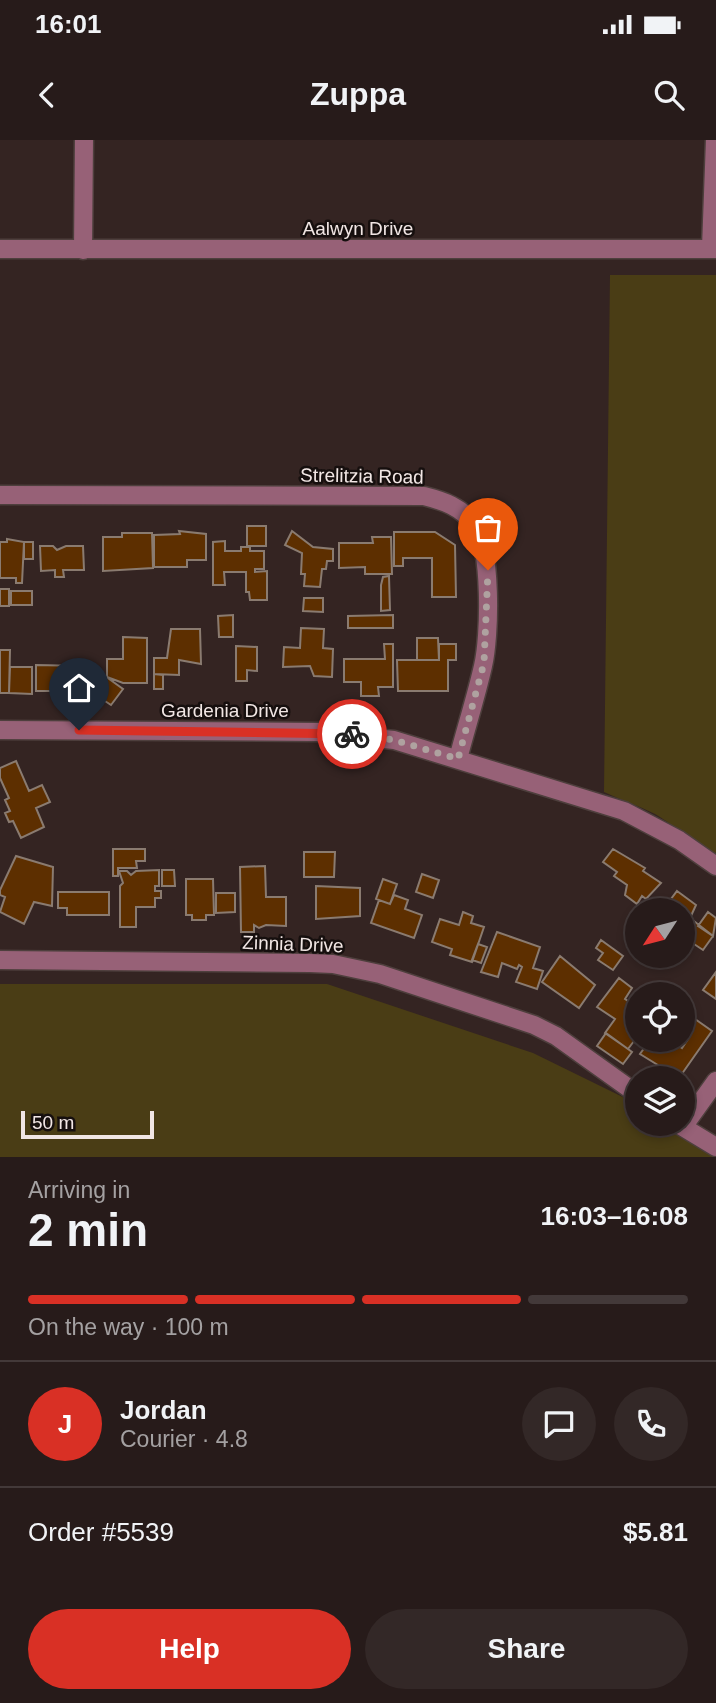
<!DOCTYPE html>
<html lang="en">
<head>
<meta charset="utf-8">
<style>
  body { margin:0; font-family:Helvetica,sans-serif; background:#332827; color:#f1f3f6; height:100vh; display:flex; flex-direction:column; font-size:26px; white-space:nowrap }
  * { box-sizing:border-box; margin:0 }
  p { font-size:23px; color:#a4a1a2 }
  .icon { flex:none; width:38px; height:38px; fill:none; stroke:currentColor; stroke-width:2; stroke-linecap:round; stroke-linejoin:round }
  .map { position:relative; height:1017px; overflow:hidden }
  .panel { display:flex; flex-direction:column; background:#271b1a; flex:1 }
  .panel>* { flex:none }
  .needle { width:46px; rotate:234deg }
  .controls { position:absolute; left:625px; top:758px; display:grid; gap:14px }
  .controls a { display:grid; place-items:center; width:70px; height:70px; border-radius:50%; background:#271b1a; box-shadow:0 4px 10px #0003,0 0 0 2px #433939; font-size:35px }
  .scale { position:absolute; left:21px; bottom:18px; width:133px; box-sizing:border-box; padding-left:7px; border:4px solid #f1e6e4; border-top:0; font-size:19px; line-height:24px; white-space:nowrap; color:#f1e6e4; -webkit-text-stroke:5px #160f0e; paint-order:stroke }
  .pin { position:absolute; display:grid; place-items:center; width:60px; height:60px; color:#fff; margin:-72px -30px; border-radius:50% 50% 50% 0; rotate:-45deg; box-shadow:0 0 7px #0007 }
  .pin .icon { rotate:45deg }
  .courier { position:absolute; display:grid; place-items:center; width:70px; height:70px; margin:-35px; border:5px solid #d93025; border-radius:50%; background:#fff; color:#222; box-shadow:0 2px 9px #0007 }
  .headline em { font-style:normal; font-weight:700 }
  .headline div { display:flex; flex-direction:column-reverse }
  .headline { display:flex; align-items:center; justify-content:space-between; height:119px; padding:0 28px }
  h1 { font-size:46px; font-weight:700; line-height:52px }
  .bar { display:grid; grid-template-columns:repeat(4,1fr); gap:10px 7px; align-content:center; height:84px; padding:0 28px }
  .bar i { height:9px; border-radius:5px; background:#433939 }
  .bar .active { background:#d93025 }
  .bar p { grid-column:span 4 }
  .line { display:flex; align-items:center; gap:18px; padding:0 28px; border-top:2px solid #433939 }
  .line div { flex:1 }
  .round { display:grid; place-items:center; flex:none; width:74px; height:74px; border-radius:37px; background:#332827 }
  .button { display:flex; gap:14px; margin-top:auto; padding:14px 28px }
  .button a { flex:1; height:80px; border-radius:42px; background:#d93025; color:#fff; font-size:28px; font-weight:700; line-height:80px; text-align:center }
  .button a+a { background:#332827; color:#f1f3f6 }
  .status { display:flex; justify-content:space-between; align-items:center; height:49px; padding:0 35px; background:#271b1a; direction:ltr }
  .status svg { height:19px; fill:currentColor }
  header { display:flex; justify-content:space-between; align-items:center; height:91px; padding:0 28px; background:#271b1a; font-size:32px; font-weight:700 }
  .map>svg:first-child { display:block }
</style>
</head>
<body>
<div class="status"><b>16:01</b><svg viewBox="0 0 49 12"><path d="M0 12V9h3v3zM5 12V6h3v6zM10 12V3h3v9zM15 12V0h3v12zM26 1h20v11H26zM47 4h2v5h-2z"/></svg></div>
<header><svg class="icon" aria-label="back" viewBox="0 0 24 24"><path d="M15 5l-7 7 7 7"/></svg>Zuppa<svg class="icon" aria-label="search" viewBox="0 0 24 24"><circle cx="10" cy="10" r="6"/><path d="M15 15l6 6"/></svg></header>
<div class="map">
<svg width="716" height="1017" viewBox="0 0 716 1017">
  <rect width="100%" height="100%" fill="#342422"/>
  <path fill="#4a3d15" d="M 610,135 L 716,135 L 716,713 C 696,708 675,685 655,674 C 639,666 621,660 604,652 Z
    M 0,844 L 327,844 L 533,913 L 637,964 L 637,984 L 676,984 L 716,1007 L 716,1017 L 0,1017 Z"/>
  <path fill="#5d2f00" stroke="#8a7b70" stroke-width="2" d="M 247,386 L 266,386 L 266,406 L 247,406 Z
    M 179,391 L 206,394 L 206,420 L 187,420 L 187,427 L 154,427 L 154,395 L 180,394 Z
    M 292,391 L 313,407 L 333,409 L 333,421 L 327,421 L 326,429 L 322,429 L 320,447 L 304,446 L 305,434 L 301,434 L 302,413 L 285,405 Z
    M 394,392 L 435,392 L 455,405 L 456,457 L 432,457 L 432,418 L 403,418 L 403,426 L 394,426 Z
    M 122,393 L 152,393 L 153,428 L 103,431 L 103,397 L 122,397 Z
    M 372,397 L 391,397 L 392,434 L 365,434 L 365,427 L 339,428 L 339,403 L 373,403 Z
    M 7,399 L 24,402 L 22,443 L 16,443 L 16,438 L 0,438 L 0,402 L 7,402 Z
    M 225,401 L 225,411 L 241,411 L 241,407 L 250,407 L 250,411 L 264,411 L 264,429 L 255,429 L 255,432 L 267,431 L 267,460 L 250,460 L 249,452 L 246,452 L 246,432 L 224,432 L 225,445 L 213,445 L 213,402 Z
    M 24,402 L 33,402 L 33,419 L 24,419 Z
    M 40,406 L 53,406 L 57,410 L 66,406 L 83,406 L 84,430 L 63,430 L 64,437 L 55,437 L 55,430 L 41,431 Z
    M 389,436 L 390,470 L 381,471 L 381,445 L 383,437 Z
    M 0,449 L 9,449 L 9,466 L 0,466 Z
    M 11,451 L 32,451 L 32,465 L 11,465 Z
    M 304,458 L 323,458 L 323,472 L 303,471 Z
    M 233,475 L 233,497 L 219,497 L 218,476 Z
    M 393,475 L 393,488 L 348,488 L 348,476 Z
    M 301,488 L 324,489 L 323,508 L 333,509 L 332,537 L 314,536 L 310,526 L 283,527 L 284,507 L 300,508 Z
    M 171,489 L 200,489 L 201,524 L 179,520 L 179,535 L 154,534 L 154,518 L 167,518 Z
    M 123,497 L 147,498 L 147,543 L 123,543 L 107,537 L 107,519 L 123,519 Z
    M 417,498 L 438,498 L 439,520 L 417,520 Z
    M 384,504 L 393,504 L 393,547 L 378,547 L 379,556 L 361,556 L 361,542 L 344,542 L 344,519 L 385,519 Z
    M 439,504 L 456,504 L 456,520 L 448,520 L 448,551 L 398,551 L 397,520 L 439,520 Z
    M 236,506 L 257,507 L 257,531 L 247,530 L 247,541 L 236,541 Z
    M 0,510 L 10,510 L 9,553 L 0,553 Z
    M 36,525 L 83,526 L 82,551 L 36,551 Z
    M 10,527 L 32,527 L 32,554 L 9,553 Z
    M 154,534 L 163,535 L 163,549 L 154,549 Z
    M 105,536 L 123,549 L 111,565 L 93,553 Z
    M 16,621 L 29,651 L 42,645 L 50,662 L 36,668 L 44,687 L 21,698 L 13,681 L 9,682 L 5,673 L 10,671 L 5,660 L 9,658 L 0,638 L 0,628 Z
    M 113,709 L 145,709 L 145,721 L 136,721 L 137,728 L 118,728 L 118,736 L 113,736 Z
    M 613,709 L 645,728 L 643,731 L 661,743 L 646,759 L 642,756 L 637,764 L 625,755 L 627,745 L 614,736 L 617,732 L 603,722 Z
    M 304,712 L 335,712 L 334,737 L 304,737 Z
    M 16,716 L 53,727 L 52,766 L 34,762 L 24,784 L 0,772 L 5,757 L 0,755 L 0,750 Z
    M 265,726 L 266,757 L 286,757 L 286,786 L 266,785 L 259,788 L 254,785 L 254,792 L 241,792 L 240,727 Z
    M 159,730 L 159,746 L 155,746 L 155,751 L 161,751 L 161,758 L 155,758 L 155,767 L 136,767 L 136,787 L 120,787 L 120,746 L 123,743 L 119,731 L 127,731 L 131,735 L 136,731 Z
    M 162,730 L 174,730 L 175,746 L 162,746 Z
    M 422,734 L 439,740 L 433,758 L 416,752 Z
    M 186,739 L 213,739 L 214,775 L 206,775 L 206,780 L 192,780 L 192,775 L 186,775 Z
    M 383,739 L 397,744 L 390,764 L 376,759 Z
    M 316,746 L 360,748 L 360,776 L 316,779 Z
    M 677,751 L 696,765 L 690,778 L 713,796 L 703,810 L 688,800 L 692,794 L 689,792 L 682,801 L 682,770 L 665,767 Z
    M 58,752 L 109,752 L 109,775 L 67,775 L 67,768 L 58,768 Z
    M 216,753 L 235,753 L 235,772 L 216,773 Z
    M 394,755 L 408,760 L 405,769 L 422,775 L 414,798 L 371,783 L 379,760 L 390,764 Z
    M 463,772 L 473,776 L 471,783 L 484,787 L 472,822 L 450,815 L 452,809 L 432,802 L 440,779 L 459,785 Z
    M 708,772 L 716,778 L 713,796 L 698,786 Z
    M 497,792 L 540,807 L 533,828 L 543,831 L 537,849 L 516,842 L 522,827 L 519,825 L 517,829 L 502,823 L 498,837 L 481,832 Z
    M 601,800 L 623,816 L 613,830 L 598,820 L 603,813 L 596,808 Z
    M 478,804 L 487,807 L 481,823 L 472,820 Z
    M 560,816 L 595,845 L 579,868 L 542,842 Z
    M 716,832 L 716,859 L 703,850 Z
    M 619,838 L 632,848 L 625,859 L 637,867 L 637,897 L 628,909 L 605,893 L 615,879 L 597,867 Z
    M 695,879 L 712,891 L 679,938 L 640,914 L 650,900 L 670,900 L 682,908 L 688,899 L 683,896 Z
    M 606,893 L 632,912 L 623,924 L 597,906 Z"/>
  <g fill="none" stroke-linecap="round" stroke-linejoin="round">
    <defs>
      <path id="minor" d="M 711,108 L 715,0
        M 0,109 L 716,109
        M 83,110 L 84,0
        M 0,355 L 424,356 C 444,361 461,367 474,384 C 492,408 490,496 483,526 C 476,557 466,588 458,619
        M 0,590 L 317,592 L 394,600 L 624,671 L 679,700 L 716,726
        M 0,820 L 310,823 L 333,824 L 380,834 L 534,885 L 556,896 L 637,954
        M 678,984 L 716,1007
        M 683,987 L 716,941"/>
    </defs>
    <use href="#minor" stroke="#4e3f3d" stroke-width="21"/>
    <use href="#minor" stroke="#976177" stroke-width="18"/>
  </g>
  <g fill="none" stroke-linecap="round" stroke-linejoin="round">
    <path stroke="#afa2a0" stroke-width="7" stroke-dasharray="0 12.6" d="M 352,594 L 394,600 L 458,619 L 484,523 L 488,430"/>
    <path stroke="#d93025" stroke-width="9" d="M 79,590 L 352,594"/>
  </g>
  <g text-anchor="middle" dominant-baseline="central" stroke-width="5" stroke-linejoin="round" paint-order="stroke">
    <g font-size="19" fill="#f1e6e4" stroke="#160f0e">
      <text x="358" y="88">Aalwyn Drive</text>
      <text transform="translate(362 336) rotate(1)">Strelitzia Road</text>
      <text x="225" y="570">Gardenia Drive</text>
      <text transform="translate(293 804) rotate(2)">Zinnia Drive</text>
    </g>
  </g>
</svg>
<div class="controls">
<a><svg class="needle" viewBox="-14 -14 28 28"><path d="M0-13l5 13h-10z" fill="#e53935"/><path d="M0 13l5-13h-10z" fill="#a4a1a2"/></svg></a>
<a><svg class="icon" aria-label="locate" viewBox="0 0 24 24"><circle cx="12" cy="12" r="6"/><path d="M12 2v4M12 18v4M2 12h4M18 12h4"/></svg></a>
<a><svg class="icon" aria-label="layers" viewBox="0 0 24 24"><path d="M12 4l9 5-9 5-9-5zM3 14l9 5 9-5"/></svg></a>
</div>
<div class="scale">50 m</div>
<div class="pin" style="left:488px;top:430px;background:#ea580c"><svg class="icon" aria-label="bag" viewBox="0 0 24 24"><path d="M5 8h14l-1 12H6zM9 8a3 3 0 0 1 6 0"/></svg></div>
<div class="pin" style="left:79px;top:590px;background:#1f2937"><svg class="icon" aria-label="home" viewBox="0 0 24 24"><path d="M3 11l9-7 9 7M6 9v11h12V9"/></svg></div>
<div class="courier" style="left:352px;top:594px"><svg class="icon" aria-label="bike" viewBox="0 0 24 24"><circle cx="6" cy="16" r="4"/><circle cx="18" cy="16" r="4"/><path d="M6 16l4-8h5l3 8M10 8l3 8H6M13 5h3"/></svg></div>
</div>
<section class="panel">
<div class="headline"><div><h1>2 min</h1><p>Arriving in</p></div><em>16:03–16:08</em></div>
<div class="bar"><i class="active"></i><i class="active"></i><i class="active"></i><i></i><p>On the way · 100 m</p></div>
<div class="line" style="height:126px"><b class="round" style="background:#d93025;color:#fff">J</b><div><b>Jordan</b><p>Courier · 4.8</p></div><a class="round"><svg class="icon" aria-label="chat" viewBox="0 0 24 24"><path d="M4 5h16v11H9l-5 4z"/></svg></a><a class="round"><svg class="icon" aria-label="phone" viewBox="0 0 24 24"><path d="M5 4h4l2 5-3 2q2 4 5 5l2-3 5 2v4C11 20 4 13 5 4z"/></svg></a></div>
<div class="line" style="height:91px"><div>Order #5539</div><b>$5.81</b></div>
<div class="button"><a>Help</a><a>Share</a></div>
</section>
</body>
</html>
